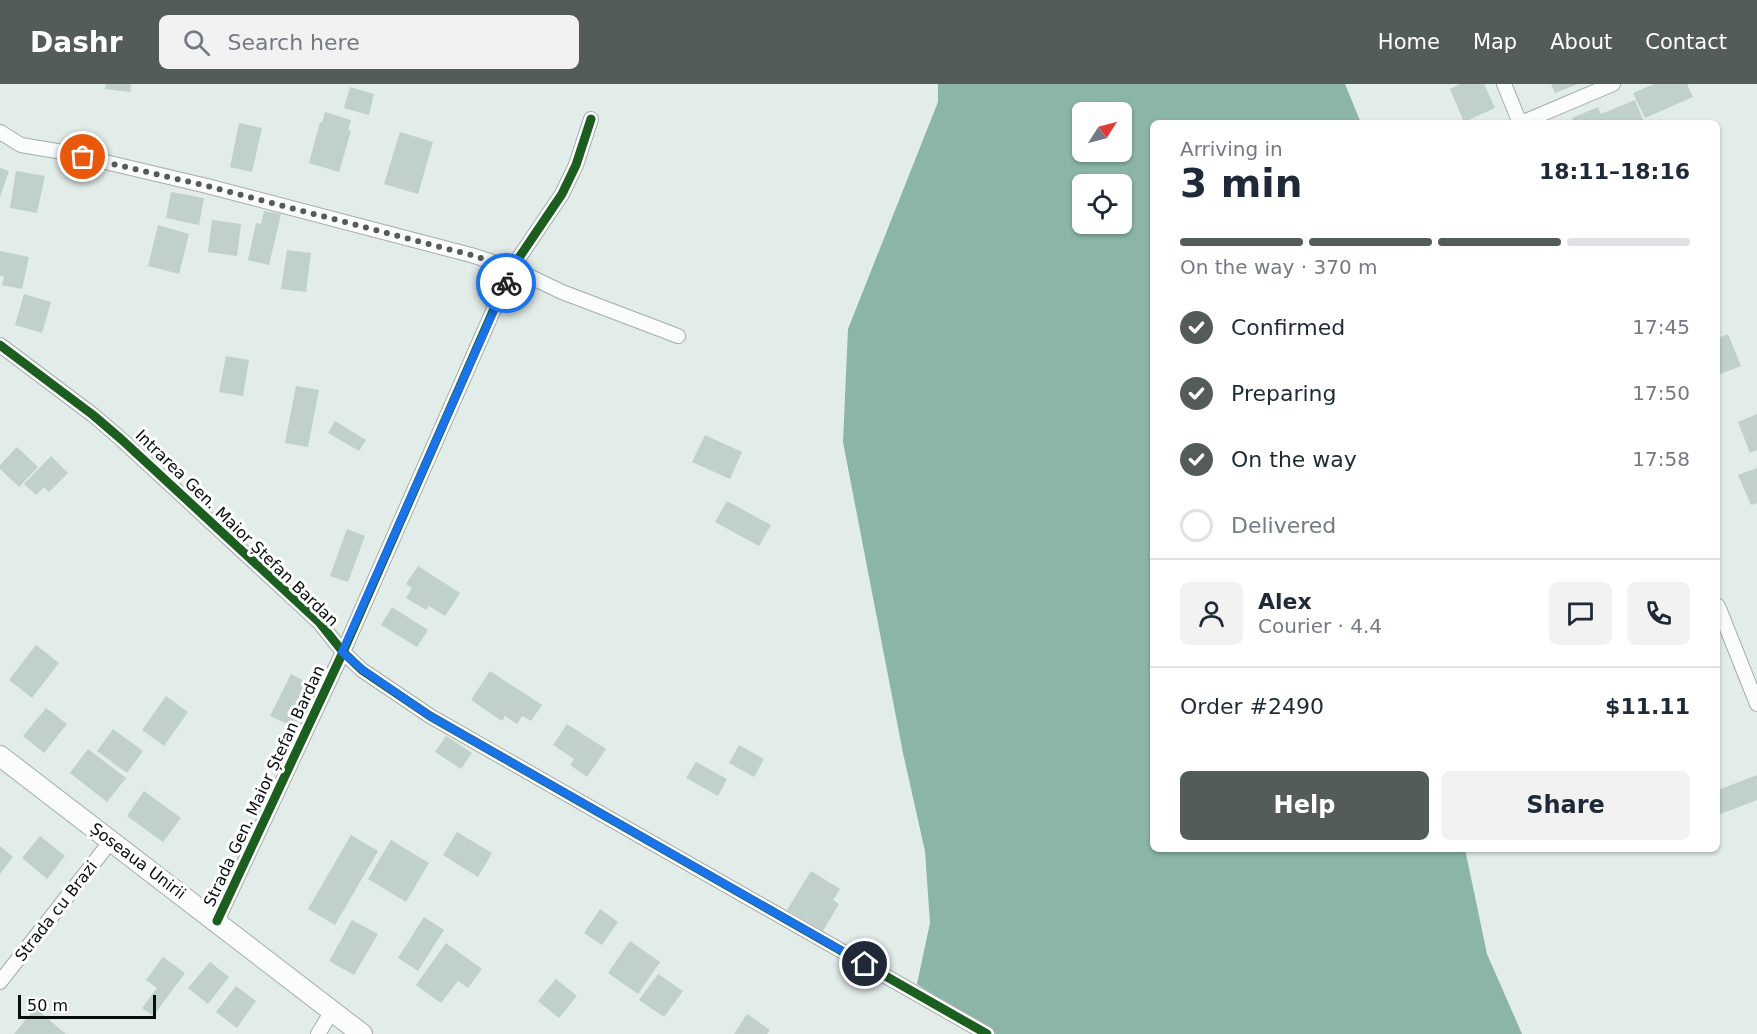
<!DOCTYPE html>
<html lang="en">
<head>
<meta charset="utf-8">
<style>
  body { margin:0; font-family:"DejaVu Sans",sans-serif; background:#f2f2f3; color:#1f2937; height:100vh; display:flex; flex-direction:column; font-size:22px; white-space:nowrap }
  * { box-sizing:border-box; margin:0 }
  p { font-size:20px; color:#747a83 }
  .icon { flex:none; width:33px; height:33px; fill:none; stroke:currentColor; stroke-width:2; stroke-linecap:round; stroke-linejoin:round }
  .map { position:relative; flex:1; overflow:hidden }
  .panel { position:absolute; left:1150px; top:36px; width:570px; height:732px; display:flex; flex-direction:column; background:#fff; border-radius:9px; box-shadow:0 2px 4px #0004 }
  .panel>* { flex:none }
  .needle { width:39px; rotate:54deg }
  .tools { position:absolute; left:1072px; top:18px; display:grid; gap:12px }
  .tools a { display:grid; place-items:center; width:60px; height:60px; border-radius:9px; background:#fff; box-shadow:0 2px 4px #0004; font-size:30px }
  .scale { position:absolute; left:18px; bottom:15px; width:138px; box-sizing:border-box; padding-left:6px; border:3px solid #080e0c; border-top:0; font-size:16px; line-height:21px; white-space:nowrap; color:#080e0c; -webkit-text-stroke:4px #fff; paint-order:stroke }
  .pin { position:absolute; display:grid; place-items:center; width:51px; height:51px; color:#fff; margin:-26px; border:3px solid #fff; border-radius:50%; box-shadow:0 2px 6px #0007 }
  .courier { position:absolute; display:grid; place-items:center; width:60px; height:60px; margin:-30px; border:4px solid #1a73e8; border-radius:50%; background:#fff; color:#222; box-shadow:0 2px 8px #0007 }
  .headline em { font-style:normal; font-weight:600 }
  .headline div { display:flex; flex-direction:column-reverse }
  .headline { display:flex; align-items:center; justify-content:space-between; height:102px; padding:0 30px }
  h1 { font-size:39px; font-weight:600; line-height:45px }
  .bar { display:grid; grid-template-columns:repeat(4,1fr); gap:9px 6px; align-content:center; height:72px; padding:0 30px }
  .bar i { height:8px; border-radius:4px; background:#e0e1e3 }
  .bar .active { background:#545c59 }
  .bar p { grid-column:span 4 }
  .line { display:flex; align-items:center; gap:15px; padding:0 30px; border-top:2px solid #e0e1e3 }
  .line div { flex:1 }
  .round { display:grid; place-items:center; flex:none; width:63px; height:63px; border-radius:9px; background:#f2f2f3 }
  ol { padding:0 30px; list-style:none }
  li { display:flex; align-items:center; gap:18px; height:66px }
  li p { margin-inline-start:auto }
  li .icon { padding:6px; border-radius:50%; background:#545c59; color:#fff; stroke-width:4 }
  li:last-child { color:#747a83 }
  li i { width:33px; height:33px; border:3px solid #e0e1e3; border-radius:50% }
  .cta { display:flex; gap:12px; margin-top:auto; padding:12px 30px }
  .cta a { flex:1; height:69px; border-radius:9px; background:#545c59; color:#fff; font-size:24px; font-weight:600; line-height:69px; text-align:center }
  .cta a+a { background:#f2f2f3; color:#1f2937 }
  header { display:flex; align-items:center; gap:36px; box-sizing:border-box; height:84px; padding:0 30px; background:#545c59; color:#fff }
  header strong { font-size:28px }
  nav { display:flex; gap:33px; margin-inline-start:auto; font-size:21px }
  .search { width:420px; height:54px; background:#f2f2f3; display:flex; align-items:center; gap:15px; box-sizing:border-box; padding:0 21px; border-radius:9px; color:#747a83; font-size:22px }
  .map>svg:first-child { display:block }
</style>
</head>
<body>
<header>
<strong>Dashr</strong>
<div class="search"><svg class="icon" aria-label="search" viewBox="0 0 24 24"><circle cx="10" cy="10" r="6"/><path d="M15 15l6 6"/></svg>Search here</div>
<nav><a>Home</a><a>Map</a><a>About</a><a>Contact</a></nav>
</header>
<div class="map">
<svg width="1757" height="950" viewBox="0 0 1757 950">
  <rect width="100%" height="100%" fill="#e2ece9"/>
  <path fill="#8ab5a7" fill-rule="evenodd" d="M 938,0 L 1345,0 L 1361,39 L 1154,39 L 1154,765 L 1465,765 L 1487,870 L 1522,950 L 996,950 L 917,900 L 930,839 L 925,767 L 903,669 L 843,358 L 848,245 L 938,18 ZM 1083,28 L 1122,28 L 1122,68 L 1083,68 ZM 1083,100 L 1122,100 L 1122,140 L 1083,140 Z"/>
  <path fill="#c0d0cb" d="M 106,0 L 131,0 L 130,8 L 105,5 Z
    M 1460,0 L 1484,0 L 1495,24 L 1464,38 L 1450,5 Z
    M 1551,0 L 1578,0 L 1555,9 Z
    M 1654,0 L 1687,0 L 1693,13 L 1645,34 L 1633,9 Z
    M 350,3 L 374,10 L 369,31 L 344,24 Z
    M 1635,16 L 1643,36 L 1637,39 L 1575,39 L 1572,34 L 1598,23 L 1601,30 Z
    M 325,28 L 351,36 L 348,46 L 351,47 L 339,88 L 309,79 L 320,38 L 322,39 Z
    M 239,39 L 262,44 L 252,88 L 230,83 Z
    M 400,48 L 433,58 L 418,110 L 384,100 Z
    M 0,84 L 9,87 L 0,113 Z
    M 16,87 L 45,92 L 37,129 L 10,124 Z
    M 171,108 L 204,114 L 199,141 L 166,134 Z
    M 264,127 L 281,130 L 269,181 L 248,176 L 256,139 L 261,140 Z
    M 212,136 L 241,140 L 237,172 L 208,168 Z
    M 158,141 L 189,150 L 179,190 L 148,182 Z
    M 287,166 L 311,169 L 306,208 L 281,205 Z
    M 0,167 L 29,173 L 22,205 L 2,201 L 4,192 L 0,192 Z
    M 24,210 L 51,218 L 42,249 L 15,241 Z
    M 1728,250 L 1741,282 L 1718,291 L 1718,254 Z
    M 226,272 L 249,276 L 243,312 L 219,308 Z
    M 296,302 L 319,306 L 308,363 L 285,359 Z
    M 1757,330 L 1757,366 L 1750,369 L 1738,338 Z
    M 335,337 L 366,356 L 359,367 L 328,349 Z
    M 705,351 L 742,368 L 730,395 L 692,378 Z
    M 17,363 L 38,383 L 19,403 L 0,385 L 0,381 Z
    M 51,372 L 68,389 L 49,408 L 44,403 L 36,411 L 24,400 Z
    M 1757,384 L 1757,419 L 1751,421 L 1738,391 Z
    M 727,417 L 771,441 L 759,462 L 715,438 Z
    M 347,445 L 365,452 L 348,498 L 330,492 Z
    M 418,482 L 460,509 L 445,532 L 429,522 L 426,526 L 406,514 L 412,504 L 406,500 Z
    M 392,523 L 428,546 L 417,563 L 381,541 Z
    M 36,561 L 59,579 L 32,614 L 9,596 Z
    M 490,587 L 542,621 L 531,637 L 522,632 L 517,640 L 505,632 L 502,637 L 471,616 Z
    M 291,590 L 314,602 L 294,643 L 270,632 Z
    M 166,612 L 188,628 L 164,662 L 142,646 Z
    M 46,624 L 67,640 L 44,669 L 23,652 Z
    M 567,640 L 606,665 L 587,693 L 570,681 L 574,675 L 553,661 Z
    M 113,645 L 143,667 L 127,689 L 97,667 Z
    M 446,652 L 472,669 L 461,685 L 435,668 Z
    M 739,661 L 764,675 L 754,693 L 729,679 Z
    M 88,665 L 126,694 L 107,718 L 70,689 Z
    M 696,678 L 727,695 L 718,712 L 686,694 Z
    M 1757,691 L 1757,716 L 1718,731 L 1718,706 Z
    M 144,707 L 181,734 L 163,758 L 127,732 Z
    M 457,748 L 492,769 L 478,793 L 443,771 Z
    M 351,751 L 378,767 L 335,841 L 308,825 Z
    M 40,752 L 65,772 L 47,795 L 22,774 Z
    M 391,756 L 429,779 L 406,818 L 368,795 Z
    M 0,762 L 13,773 L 0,790 Z
    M 811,787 L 840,805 L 833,816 L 839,820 L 823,847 L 787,826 Z
    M 600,825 L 618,838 L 602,861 L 584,849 Z
    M 424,833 L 444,846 L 418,887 L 398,874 Z
    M 352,836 L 378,850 L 354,891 L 329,877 Z
    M 630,857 L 660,878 L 638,910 L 608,889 Z
    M 446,859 L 482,885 L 468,904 L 458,897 L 441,919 L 416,901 Z
    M 163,873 L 185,889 L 153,932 L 142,924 L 157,904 L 146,896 Z
    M 210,878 L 229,893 L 208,920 L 188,904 Z
    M 658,890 L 683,907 L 664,933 L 639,916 Z
    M 556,895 L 577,912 L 559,934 L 538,917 Z
    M 236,902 L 256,917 L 237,944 L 216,928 Z
    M 35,924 L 66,950 L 14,950 Z
    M 747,930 L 770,946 L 767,950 L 734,950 Z"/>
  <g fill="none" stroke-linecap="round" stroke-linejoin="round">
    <defs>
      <path id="minor" d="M 1504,0 L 1520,39
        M 1521,39 L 1613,0
        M 0,48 L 21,61 L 63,68 L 207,102 L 471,171 L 512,184 L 562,208 L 678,252
        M 0,261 L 93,331 L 121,355 L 319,538 L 343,568 L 362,586 L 430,632 L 987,950
        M 1718,522 L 1757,620
        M 217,837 L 343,568 L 512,184 L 562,110 L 576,81 L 591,35
        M 0,898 L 111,757
        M 318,950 L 332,927"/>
      <path id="secondary" d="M 0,672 L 362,950"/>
    </defs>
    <use href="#minor" stroke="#a6adab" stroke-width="16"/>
    <use href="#secondary" stroke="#a6adab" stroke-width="22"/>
    <use href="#minor" stroke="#fbfcfc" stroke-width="14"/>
    <use href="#secondary" stroke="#fbfcfc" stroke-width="20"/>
    <defs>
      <path id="cycleway" d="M 0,261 L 93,331 L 121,355 L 319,538 L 343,568 L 362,586 L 430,632 L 987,950
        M 217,837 L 343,568 L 512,184 L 562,110 L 576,81 L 591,35"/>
    </defs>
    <use href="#cycleway" stroke="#fff" stroke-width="13"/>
    <use href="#cycleway" stroke="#1b5e20" stroke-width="9"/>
  </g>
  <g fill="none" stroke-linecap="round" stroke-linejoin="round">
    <path stroke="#545c59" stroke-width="6" stroke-dasharray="0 10.8" d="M 83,73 L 207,102 L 471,171 L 512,184 L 506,199"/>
    <path stroke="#1a73e8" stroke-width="8" d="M 506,199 L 342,568 L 363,586 L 430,632 L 865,880"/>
  </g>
  <g text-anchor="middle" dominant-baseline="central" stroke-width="6" stroke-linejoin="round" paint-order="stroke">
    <g font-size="16" fill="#080e0c" stroke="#fff">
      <text transform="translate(237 444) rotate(44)">Intrarea Gen. Maior Ștefan Bardan</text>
      <text transform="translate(264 702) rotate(-65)">Strada Gen. Maior Ștefan Bardan</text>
      <text transform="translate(138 777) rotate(37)">Șoseaua Unirii</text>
      <text transform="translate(56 827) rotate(-52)">Strada cu Brazi</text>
    </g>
  </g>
</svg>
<div class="tools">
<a><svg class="needle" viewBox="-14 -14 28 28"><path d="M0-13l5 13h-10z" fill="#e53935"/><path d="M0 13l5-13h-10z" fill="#747a83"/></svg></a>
<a><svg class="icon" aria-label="locate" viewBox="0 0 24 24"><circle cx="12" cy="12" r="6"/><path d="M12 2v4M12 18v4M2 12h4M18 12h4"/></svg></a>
</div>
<div class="scale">50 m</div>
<div class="pin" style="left:83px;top:73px;background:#ea580c"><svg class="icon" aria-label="bag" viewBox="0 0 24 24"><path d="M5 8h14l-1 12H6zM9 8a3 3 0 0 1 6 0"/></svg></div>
<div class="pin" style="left:865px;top:880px;background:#1f2937"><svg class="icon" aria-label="home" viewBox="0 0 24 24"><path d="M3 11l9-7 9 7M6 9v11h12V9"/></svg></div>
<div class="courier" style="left:506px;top:199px"><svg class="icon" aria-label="bike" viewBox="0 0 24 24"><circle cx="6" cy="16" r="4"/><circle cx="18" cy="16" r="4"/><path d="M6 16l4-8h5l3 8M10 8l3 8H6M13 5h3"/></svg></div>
<section class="panel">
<div class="headline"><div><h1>3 min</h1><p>Arriving in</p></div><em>18:11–18:16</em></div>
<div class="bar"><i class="active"></i><i class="active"></i><i class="active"></i><i></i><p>On the way · 370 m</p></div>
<ol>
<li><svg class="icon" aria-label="check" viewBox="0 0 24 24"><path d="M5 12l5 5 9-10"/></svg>Confirmed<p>17:45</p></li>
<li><svg class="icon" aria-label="check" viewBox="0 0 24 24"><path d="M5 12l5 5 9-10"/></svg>Preparing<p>17:50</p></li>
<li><svg class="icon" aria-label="check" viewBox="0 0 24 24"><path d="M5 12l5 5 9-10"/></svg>On the way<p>17:58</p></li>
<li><i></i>Delivered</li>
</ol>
<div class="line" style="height:108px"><a class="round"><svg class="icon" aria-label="person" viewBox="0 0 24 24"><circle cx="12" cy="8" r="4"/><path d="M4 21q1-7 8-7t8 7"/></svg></a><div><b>Alex</b><p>Courier · 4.4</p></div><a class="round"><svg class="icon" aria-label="chat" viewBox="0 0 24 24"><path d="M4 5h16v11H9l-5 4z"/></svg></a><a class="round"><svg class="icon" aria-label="phone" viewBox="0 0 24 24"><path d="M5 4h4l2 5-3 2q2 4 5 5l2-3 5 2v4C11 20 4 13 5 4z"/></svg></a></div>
<div class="line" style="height:78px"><div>Order #2490</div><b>$11.11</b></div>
<div class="cta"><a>Help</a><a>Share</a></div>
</section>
</div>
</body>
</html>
